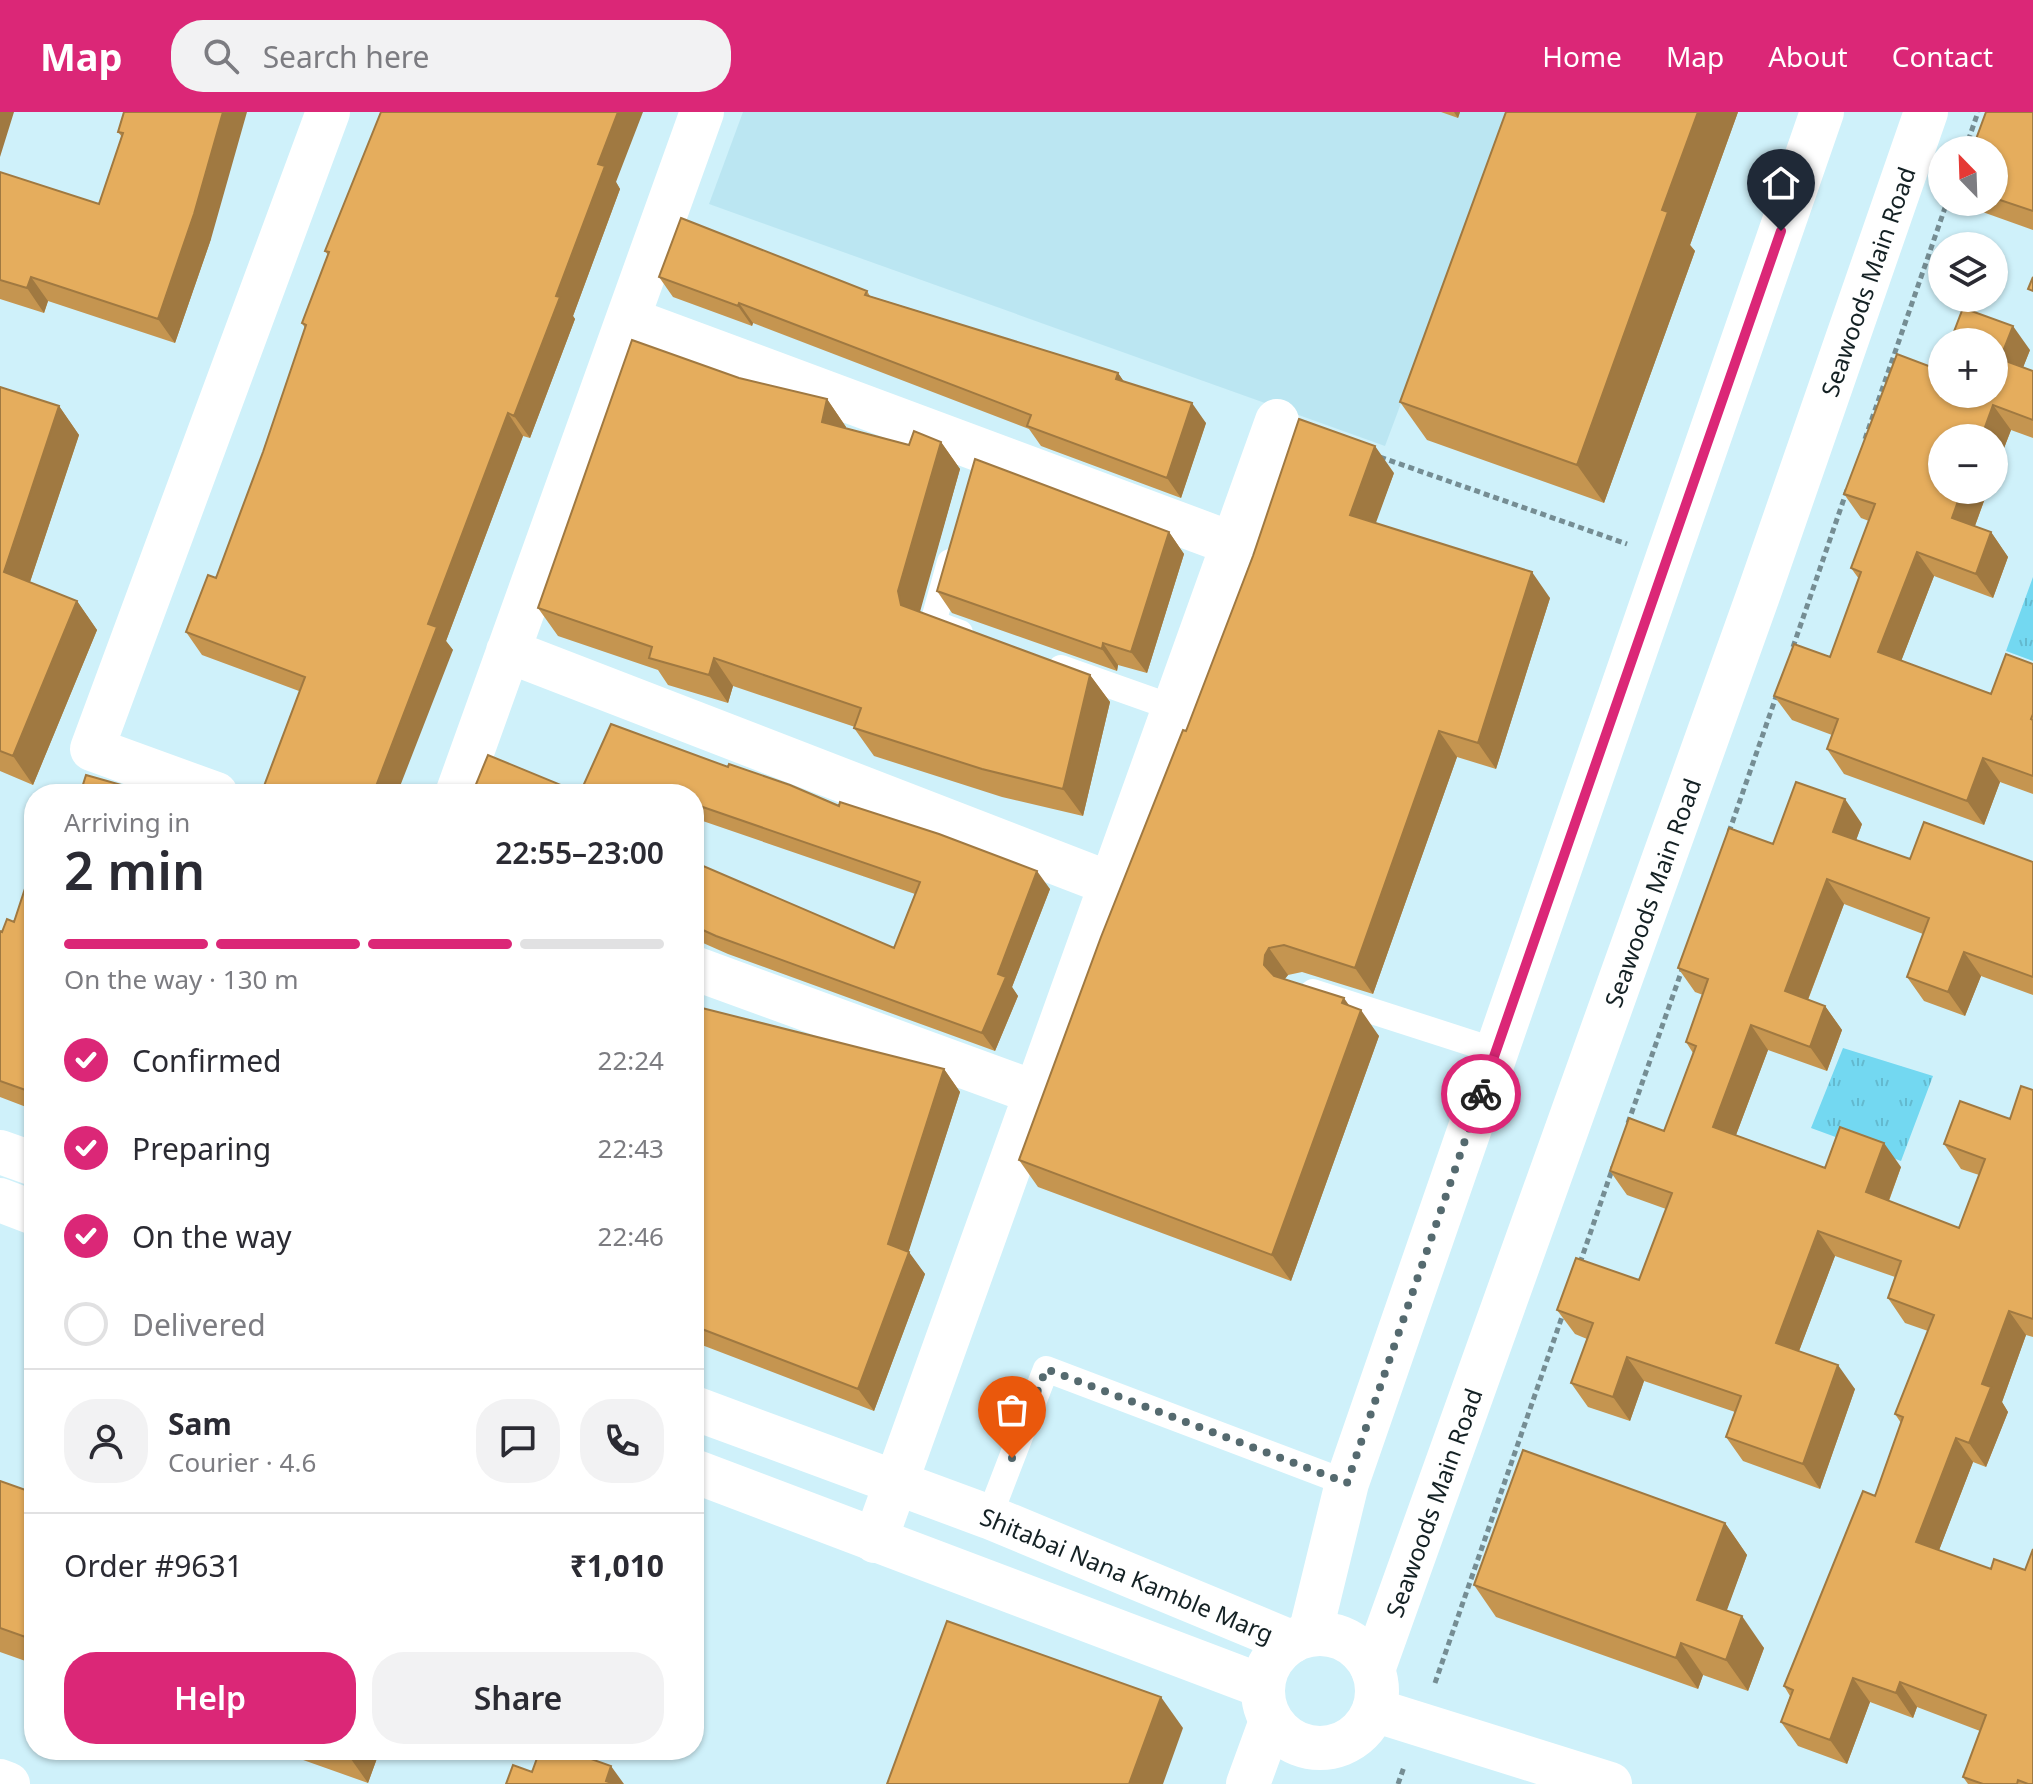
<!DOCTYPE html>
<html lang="en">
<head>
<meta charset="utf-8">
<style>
  body { margin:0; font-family:"Noto Sans",sans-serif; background:#f2f2f3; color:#2b2b33; height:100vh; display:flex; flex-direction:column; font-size:30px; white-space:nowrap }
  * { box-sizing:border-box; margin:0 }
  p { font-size:26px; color:#7c7c81 }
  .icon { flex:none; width:44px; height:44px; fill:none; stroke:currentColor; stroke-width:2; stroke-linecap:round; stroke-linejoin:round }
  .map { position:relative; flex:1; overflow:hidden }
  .drawer { position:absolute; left:24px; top:672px; width:680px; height:976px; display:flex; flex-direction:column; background:#fff; border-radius:32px; box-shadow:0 2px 6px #0004 }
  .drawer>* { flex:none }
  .needle { width:52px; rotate:337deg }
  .fabs { position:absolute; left:1928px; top:24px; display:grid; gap:16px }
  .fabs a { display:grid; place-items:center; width:80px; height:80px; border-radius:50%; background:#fff; box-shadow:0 2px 6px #0004; font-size:40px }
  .pin { position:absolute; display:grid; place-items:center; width:68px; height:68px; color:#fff; margin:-82px -34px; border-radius:50% 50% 50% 0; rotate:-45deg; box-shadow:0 0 8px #0007 }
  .pin .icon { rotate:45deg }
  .courier { position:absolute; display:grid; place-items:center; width:80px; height:80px; margin:-40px; border:6px solid #db2777; border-radius:50%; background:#fff; color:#222; box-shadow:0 2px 10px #0007 }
  .summary em { font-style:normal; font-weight:600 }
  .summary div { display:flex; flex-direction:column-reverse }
  .summary { display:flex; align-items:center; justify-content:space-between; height:136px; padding:0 40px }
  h1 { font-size:52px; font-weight:600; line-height:60px }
  .bar { display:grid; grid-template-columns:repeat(4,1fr); gap:12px 8px; align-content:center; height:96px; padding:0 40px }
  .bar i { height:10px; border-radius:6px; background:#e1e1e2 }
  .bar .active { background:#db2777 }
  .bar p { grid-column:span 4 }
  .line { display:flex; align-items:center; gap:20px; padding:0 40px; border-top:2px solid #e1e1e2 }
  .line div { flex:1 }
  .round { display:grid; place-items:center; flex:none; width:84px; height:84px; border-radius:32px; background:#f2f2f3 }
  ol { padding:0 40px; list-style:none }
  li { display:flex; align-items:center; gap:24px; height:88px }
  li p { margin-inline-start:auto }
  li .icon { padding:8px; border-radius:50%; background:#db2777; color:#fff; stroke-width:4 }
  li:last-child { color:#7c7c81 }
  li i { width:44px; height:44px; border:4px solid #e1e1e2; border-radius:50% }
  .button { display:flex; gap:16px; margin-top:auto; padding:16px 40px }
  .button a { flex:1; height:92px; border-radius:32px; background:#db2777; color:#fff; font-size:32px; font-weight:600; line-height:92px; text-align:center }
  .button a+a { background:#f2f2f3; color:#2b2b33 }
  header { display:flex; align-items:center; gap:48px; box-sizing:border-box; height:112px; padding:0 40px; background:#db2777; color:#fff }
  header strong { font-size:38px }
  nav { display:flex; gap:44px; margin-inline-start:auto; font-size:28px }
  .search { width:560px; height:72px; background:#f2f2f3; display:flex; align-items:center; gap:20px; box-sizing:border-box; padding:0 28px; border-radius:32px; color:#7c7c81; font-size:30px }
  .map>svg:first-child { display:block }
</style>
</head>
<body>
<header>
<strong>Map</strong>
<div class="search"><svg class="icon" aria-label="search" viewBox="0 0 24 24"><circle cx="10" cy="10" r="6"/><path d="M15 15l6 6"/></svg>Search here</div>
<nav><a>Home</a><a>Map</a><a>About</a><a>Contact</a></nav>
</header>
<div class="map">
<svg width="2033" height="1672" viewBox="0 0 2033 1672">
  <defs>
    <pattern id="grass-tufts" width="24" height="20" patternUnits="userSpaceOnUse" patternTransform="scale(2)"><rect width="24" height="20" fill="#73d8f1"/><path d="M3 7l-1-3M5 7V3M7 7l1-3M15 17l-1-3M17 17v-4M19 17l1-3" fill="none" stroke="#63b9ce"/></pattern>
  </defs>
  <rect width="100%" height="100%" fill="#cff1fa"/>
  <path fill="#bbe6f2" d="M 743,0 L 1510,0 L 1385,334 L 709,92 Z"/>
  <path fill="url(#grass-tufts)" d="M 2033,465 L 2033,549 L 2006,539 Z
    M 1843,936 L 1933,964 L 1901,1049 L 1811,1016 Z"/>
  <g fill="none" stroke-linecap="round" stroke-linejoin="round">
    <path stroke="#758d93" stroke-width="5" stroke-dasharray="6 4" stroke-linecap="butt" d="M 1965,38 L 1978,0
      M 1865,327 L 1947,90
      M 1380,345 L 1627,432
      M 1793,535 L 1847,378
      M 1729,720 L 1777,582
      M 1628,1011 L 1683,855
      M 1580,1151 L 1613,1055
      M 1435,1571 L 1564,1199
      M 1398,1672 L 1404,1655"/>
    <path stroke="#fff" stroke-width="26" d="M 950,450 L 933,511 L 960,521
      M 1061,556 L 1174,596
      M 1313,880 L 1496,939
      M 989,1405 L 1046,1257 L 1347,1371"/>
    <path stroke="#fff" stroke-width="44" d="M 628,207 L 1233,432
      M 508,539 L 1111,772
      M 216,682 L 92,637 L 328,0
      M 457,682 L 702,0
      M 694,856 L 1036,981
      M 875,1429 L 1277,309
      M 0,1669 L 8,1672"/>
    <g stroke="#fff" stroke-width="44">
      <path d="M 0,1040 L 34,1052"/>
      <path d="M 0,1088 L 34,1101"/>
      <path id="s1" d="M 694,1296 L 989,1405 L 1291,1530"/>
      <path d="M 694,1359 L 1262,1574"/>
      <path d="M 1310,1522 L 1347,1371 L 1822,0"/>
      <circle cx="1320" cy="1579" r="57"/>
      <path id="s2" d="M 1373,1558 L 1760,478 L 1926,0"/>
      <path d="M 1374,1598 L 1610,1672"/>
      <path d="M 1248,1672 L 1271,1609"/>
    </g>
  </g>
  <path fill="#c59550" d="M 124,0 L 211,127 L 175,231 L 48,189 L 44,201 L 0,187 L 0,60 L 99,92 L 122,25 L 118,20 Z
    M 1441,0 L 1460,0 L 1458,6 Z
    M 1506,0 L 1738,0 L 1690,133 L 1695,139 L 1604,391 L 1427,328 L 1400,290 Z
    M 2033,0 L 2033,118 L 1977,98 L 1971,90 L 1994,90 L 1994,38 Z
    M 616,70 L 620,77 L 573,204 L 575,207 L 530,326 L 523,324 L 446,529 L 453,538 L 299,579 L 202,543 L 186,520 L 216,466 L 263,340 L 305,216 L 302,211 L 328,143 L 325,139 Z
    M 659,165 L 867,179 L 870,184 L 1118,261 L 1124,270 L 1206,311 L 1181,386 L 1041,334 L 1029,317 L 753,211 L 752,214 L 673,185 Z
    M 2030,238 L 2023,255 L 2033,259 L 2033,326 L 2011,318 L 1994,362 L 1994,326 L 1942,378 L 1988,378 L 1975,414 L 1991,420 L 2008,445 L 1993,486 L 1934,464 L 1901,549 L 1991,582 L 2033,552 L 2033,682 L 2000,670 L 1984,713 L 1844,662 L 1827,637 L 1832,623 L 1792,608 L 1774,584 L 1830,545 L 1859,467 L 1851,456 L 1869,409 L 1861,406 L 1844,382 L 1939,258 Z
    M 739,266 L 827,287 L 846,315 L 846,316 L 909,333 L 941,330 L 960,357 L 919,500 L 1090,563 L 1110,590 L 1083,704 L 1002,685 L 874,644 L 854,616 L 855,615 L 733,574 L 728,591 L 668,573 L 658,558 L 558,524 L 538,496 Z
    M 0,275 L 59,294 L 79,323 L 30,470 L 77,489 L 97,518 L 33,673 L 0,659 Z
    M 1394,361 L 1375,411 L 1550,486 L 1496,657 L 1457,645 L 1373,882 L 1302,860 L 1288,863 L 1285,867 L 1349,894 L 1379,924 L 1291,1169 L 1038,1075 L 1019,1048 L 1186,619 L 1253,444 Z
    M 1169,420 L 1184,442 L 1147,561 L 1118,553 L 1117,559 L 952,501 L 937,479 Z
    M 728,655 L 839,694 L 1050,777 L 1012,875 L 1018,884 L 995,939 L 728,842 L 694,827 L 694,750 L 894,836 L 915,782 L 694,706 L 694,682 L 472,682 L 580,681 Z
    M 1862,712 L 1856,728 L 1910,747 L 2033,750 L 2033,883 L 1981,864 L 1965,904 L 1924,889 L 1907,865 L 1923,822 L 1844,792 L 1808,888 L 1825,894 L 1842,918 L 1827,959 L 1768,938 L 1736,1023 L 1825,1056 L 1901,1055 L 1889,1089 L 1959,1116 L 1979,1063 L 1961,1057 L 1944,1032 L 2010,1007 L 2033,978 L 2033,1225 L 2026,1223 L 2002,1290 L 2008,1300 L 1986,1355 L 1973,1350 L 1939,1438 L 2033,1672 L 1968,1672 L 1963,1665 L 1980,1619 L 1917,1595 L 1913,1606 L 1870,1590 L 1847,1652 L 1798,1634 L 1781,1610 L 1790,1584 L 1784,1574 L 1875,1384 L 1901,1311 L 1895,1302 L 1928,1219 L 1905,1211 L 1888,1186 L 1895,1165 L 1835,1144 L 1799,1239 L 1855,1277 L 1820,1377 L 1743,1349 L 1726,1325 L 1735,1300 L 1644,1269 L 1630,1309 L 1588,1295 L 1571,1271 L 1587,1227 L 1575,1222 L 1557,1198 L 1639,1168 L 1666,1097 L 1627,1083 L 1610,1059 L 1664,1019 L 1693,941 L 1686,930 L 1703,883 L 1695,880 L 1678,856 L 1773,732 Z
    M 34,749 L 34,998 L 0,985 L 0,819 L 2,820 L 14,810 Z
    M 694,894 L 944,957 L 960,980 L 908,1140 L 925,1162 L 874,1299 L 694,1230 Z
    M 0,1369 L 34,1381 L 34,1552 L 0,1540 Z
    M 1725,1411 L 1747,1443 L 1726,1499 L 1764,1536 L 1748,1579 L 1703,1563 L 1698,1577 L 1496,1505 L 1474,1473 Z
    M 275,1638 L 380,1638 L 368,1671 Z"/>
  <path fill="#a07941" d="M 0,0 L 14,0 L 0,45 Z
    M 223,0 L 247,0 L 211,127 L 175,231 L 158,207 Z
    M 618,0 L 643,0 L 616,70 L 620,77 L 573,204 L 575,207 L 530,326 L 514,304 L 556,184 L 598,52 Z
    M 1454,0 L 1460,0 L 1458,6 Z
    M 1698,0 L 1738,0 L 1690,133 L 1695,139 L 1604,391 L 1577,353 L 1662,98 Z
    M 31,165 L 48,189 L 44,201 L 27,176 Z
    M 739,191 L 753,211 L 752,214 L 738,194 Z
    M 2013,214 L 2030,238 L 2017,271 L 2000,247 Z
    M 1118,261 L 1132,281 L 1116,267 Z
    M 827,287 L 846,315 L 841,337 L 822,310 Z
    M 1192,291 L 1206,311 L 1181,386 L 1167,366 Z
    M 1993,293 L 2011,318 L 1994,362 L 1994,326 L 1981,326 Z
    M 59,294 L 79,323 L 24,488 L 4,460 Z
    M 508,301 L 523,324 L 446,529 L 453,538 L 397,682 L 373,682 L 428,512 Z
    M 941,330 L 960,357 L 918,507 L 901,493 L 898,479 Z
    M 1375,334 L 1394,361 L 1369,430 L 1350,403 Z
    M 1962,378 L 1988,378 L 1969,430 L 1952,406 Z
    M 1169,420 L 1184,442 L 1147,561 L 1131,540 Z
    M 1991,420 L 2008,445 L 1993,486 L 1976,462 Z
    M 1917,440 L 1934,464 L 1895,565 L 1878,540 Z
    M 1532,460 L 1550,486 L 1496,657 L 1478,631 Z
    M 77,489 L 97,518 L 33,673 L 13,644 Z
    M 1103,531 L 1118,553 L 1117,559 L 1102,537 Z
    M 714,546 L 733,574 L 728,591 L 709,563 Z
    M 1090,563 L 1110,590 L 1083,704 L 1063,677 Z
    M 1439,619 L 1457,645 L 1373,882 L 1355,856 Z
    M 1983,646 L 2000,670 L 1984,713 L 1967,689 Z
    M 1845,687 L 1862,712 L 1850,745 L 1833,720 Z
    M 1037,759 L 1050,777 L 1012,875 L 1018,884 L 995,939 L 982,921 L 998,862 Z
    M 1827,767 L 1844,792 L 1802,903 L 1785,879 Z
    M 1269,836 L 1288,863 L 1283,869 L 1283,879 L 1264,853 L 1265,843 Z
    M 1964,840 L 1981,864 L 1965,904 L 1948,880 Z
    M 1344,886 L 1358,906 L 1361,898 L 1379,924 L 1291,1169 L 1272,1143 Z
    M 1825,894 L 1842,918 L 1827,959 L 1810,935 Z
    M 1751,913 L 1768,938 L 1730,1039 L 1713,1015 Z
    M 944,957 L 960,980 L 906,1148 L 909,1140 L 925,1162 L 874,1299 L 858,1277 L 888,1132 Z
    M 1884,1031 L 1901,1055 L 1883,1104 L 1866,1080 Z
    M 1818,1119 L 1835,1144 L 1793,1255 L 1776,1231 Z
    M 2009,1199 L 2026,1223 L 2002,1290 L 2008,1300 L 1986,1355 L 1969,1331 L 1982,1272 Z
    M 1627,1245 L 1644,1269 L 1630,1309 L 1613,1285 Z
    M 1838,1253 L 1855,1277 L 1820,1377 L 1803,1352 Z
    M 1956,1326 L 1973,1350 L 1933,1454 L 1916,1430 Z
    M 1725,1411 L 1747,1443 L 1719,1520 L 1697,1488 Z
    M 1742,1504 L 1764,1536 L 1748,1579 L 1726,1548 Z
    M 1681,1531 L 1703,1563 L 1698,1577 L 1676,1546 Z
    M 1853,1566 L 1870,1590 L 1847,1652 L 1830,1628 Z
    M 1900,1570 L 1917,1595 L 1913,1606 L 1896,1581 Z
    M 1161,1585 L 1183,1616 L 1163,1672 L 1129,1672 Z
    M 347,1638 L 380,1638 L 368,1671 L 346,1640 Z
    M 611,1654 L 624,1672 L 608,1672 L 606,1669 Z"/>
  <path fill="#e5ad5d" stroke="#a07941" stroke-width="2" d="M 124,0 L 223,0 L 194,102 L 158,207 L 31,165 L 27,176 L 0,168 L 0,60 L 99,92 L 123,21 L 118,20 Z
    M 381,0 L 618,0 L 598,52 L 605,54 L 556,184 L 560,185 L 514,304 L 508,301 L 428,512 L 437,515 L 373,682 L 261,682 L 305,565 L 186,520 L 208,463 L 216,466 L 263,340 L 306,213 L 302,211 L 329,140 L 325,139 Z
    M 1506,0 L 1698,0 L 1662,98 L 1668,100 L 1577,353 L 1400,290 Z
    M 1986,0 L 2033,0 L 2033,99 L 1994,86 L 1994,38 L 1972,38 Z
    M 681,106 L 867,179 L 865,183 L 1118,261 L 1116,267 L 1192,291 L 1167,366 L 1027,314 L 1031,303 L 739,191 L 738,194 L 659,165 Z
    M 2033,165 L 2033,179 L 2028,177 Z
    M 1963,196 L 2013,214 L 2000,247 L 2033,259 L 2033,308 L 1993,293 L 1981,326 L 1942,326 L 1942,378 L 1962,378 L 1952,406 L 1991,420 L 1976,462 L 1917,440 L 1878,540 L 1991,582 L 2006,542 L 2033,552 L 2033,602 L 2031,607 L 2033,608 L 2033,664 L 1983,646 L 1967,689 L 1827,637 L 1838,607 L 1774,584 L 1794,532 L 1830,545 L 1861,460 L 1851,456 L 1875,392 L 1844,382 L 1897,242 L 1939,258 L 1942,251 L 1942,282 L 1994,282 L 1994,230 L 1950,230 Z
    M 632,228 L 739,266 L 827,287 L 822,310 L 909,333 L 914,319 L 941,330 L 898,479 L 901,493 L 1090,563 L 1063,677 L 982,657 L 854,616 L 861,596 L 714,546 L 709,563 L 649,546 L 652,535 L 538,496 Z
    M 0,275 L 59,294 L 4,460 L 77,489 L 13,644 L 0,639 Z
    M 1299,307 L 1375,334 L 1350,403 L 1532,460 L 1478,631 L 1439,619 L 1355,856 L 1284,833 L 1269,836 L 1265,843 L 1264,853 L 1274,864 L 1344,886 L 1342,891 L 1361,898 L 1272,1143 L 1019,1048 L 1101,825 L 1183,618 L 1186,619 L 1253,444 Z
    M 975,347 L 1169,420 L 1131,540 L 1103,531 L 1102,537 L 937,479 Z
    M 611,612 L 728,655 L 729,652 L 790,673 L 839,694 L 840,690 L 939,722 L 1037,759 L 998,862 L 1006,865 L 982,921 L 716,824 L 694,814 L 694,750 L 894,836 L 920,770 L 694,692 L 694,682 L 664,682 L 658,680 L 658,682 L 472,682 L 488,643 L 580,681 Z
    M 86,663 L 153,682 L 80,682 Z
    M 1796,670 L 1845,687 L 1833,720 L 1910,747 L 1924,710 L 2033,750 L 2033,865 L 1964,840 L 1948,880 L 1907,865 L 1929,806 L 1827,767 L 1785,879 L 1825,894 L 1810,935 L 1751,913 L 1713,1015 L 1825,1056 L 1840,1015 L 1884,1031 L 1866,1080 L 1959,1116 L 1985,1047 L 1944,1032 L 1960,989 L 2010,1007 L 2021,974 L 2033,978 L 2033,1207 L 2009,1199 L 1982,1272 L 1991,1275 L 1969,1331 L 1956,1326 L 1916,1430 L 1991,1457 L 1994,1447 L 2025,1458 L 2033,1437 L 2033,1672 L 2028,1672 L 2018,1668 L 2017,1672 L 1983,1672 L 1963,1665 L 1986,1603 L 1900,1570 L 1896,1581 L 1853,1566 L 1830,1628 L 1781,1610 L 1793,1578 L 1784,1574 L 1863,1379 L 1875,1384 L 1903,1305 L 1895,1302 L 1934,1203 L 1888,1186 L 1901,1149 L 1818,1119 L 1776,1231 L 1838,1253 L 1803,1352 L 1726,1325 L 1741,1284 L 1627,1245 L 1613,1285 L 1571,1271 L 1593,1211 L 1557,1198 L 1576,1146 L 1639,1168 L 1672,1081 L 1610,1059 L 1629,1006 L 1664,1019 L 1696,934 L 1686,930 L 1708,867 L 1678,856 L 1729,716 L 1773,732 Z
    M 34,749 L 34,981 L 0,969 L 0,819 L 2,820 L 7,807 L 14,810 Z
    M 694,894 L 944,957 L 888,1132 L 909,1140 L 858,1277 L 694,1214 Z
    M 1523,1338 L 1725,1411 L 1697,1488 L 1742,1504 L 1726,1548 L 1681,1531 L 1676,1546 L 1474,1473 Z
    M 0,1369 L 34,1381 L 34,1528 L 0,1516 Z
    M 947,1509 L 1161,1585 L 1129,1672 L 887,1672 Z
    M 540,1638 L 566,1638 L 611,1654 L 606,1669 L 615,1672 L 506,1672 L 513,1653 L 532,1660 Z"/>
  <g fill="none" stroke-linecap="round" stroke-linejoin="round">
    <path stroke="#556a6f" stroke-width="8" stroke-dasharray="0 14.4" d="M 1012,1346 L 1046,1257 L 1347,1371 L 1481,982"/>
    <path stroke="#db2777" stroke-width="10" d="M 1481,982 L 1781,119"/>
  </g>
  <g text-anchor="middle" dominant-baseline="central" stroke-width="7" stroke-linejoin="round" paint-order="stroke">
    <g font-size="24" fill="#142124" stroke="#edfafe">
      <text stroke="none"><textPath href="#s2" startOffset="1474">Seawoods Main Road</textPath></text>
      <text stroke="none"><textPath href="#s2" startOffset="826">Seawoods Main Road</textPath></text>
      <text stroke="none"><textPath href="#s2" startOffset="178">Seawoods Main Road</textPath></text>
      <text stroke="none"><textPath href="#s1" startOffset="464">Shitabai Nana Kamble Marg</textPath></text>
    </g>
  </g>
</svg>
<div class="fabs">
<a><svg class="needle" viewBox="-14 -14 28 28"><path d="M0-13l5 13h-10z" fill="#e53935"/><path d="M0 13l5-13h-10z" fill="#7c7c81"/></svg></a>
<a><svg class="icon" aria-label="layers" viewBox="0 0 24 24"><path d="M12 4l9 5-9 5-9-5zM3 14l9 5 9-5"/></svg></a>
<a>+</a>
<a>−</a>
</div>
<div class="pin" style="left:1012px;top:1346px;background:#ea580c"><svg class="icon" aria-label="bag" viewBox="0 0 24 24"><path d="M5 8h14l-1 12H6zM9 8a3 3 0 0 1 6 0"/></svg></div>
<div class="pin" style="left:1781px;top:119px;background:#1f2937"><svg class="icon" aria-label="home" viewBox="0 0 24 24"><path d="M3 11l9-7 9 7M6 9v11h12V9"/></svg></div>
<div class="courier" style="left:1481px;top:982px"><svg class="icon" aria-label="bike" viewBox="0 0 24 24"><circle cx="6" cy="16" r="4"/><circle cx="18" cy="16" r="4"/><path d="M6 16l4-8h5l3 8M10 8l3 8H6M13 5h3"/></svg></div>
<section class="drawer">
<div class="summary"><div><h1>2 min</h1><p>Arriving in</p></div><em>22:55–23:00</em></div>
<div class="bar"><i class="active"></i><i class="active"></i><i class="active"></i><i></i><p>On the way · 130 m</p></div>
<ol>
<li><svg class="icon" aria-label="check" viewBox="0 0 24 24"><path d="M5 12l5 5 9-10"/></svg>Confirmed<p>22:24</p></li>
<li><svg class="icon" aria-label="check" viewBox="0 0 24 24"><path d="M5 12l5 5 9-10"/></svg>Preparing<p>22:43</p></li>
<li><svg class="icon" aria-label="check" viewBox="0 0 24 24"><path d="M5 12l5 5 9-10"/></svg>On the way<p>22:46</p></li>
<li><i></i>Delivered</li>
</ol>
<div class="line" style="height:144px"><a class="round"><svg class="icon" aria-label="person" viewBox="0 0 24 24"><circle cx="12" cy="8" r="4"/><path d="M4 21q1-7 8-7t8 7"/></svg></a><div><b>Sam</b><p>Courier · 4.6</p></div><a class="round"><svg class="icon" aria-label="chat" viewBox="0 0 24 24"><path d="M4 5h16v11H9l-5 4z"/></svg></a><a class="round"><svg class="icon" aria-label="phone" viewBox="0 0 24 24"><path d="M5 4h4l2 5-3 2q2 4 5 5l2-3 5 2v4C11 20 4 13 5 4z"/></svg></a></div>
<div class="line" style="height:104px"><div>Order #9631</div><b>₹1,010</b></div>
<div class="button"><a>Help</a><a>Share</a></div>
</section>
</div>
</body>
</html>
